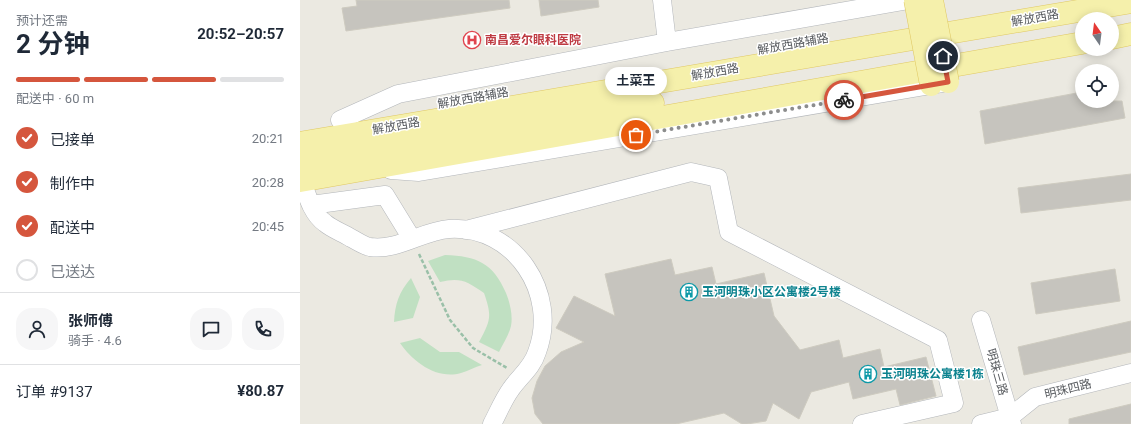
<!DOCTYPE html>
<html lang="zh">
<head>
<meta charset="utf-8">
<style>
  body { margin:0; font-family:Roboto,"Noto Sans SC",sans-serif; background:#f6f6f7; color:#1f2937; height:100vh; display:flex; flex-direction:column; font-size:15px; white-space:nowrap }
  * { box-sizing:border-box; margin:0 }
  p { font-size:13px; color:#747a83 }
  .icon { flex:none; width:22px; height:22px; fill:none; stroke:currentColor; stroke-width:2; stroke-linecap:round; stroke-linejoin:round }
  .map { position:relative; flex:1; overflow:hidden }
  .panel { display:flex; flex-direction:column; background:#fff; width:300px }
  .panel>* { flex:none }
  .needle { width:26px; rotate:346deg }
  .controls { position:absolute; left:775px; top:12px; display:grid; gap:8px }
  .controls a { display:grid; place-items:center; width:44px; height:44px; border-radius:50%; background:#fff; box-shadow:0 2px 10px #0003; font-size:20px }
  .pin { position:absolute; display:grid; place-items:center; width:34px; height:34px; color:#fff; margin:-17px; border:2px solid #fff; border-radius:50%; box-shadow:0 1px 4px #0007 }
  .courier { position:absolute; display:grid; place-items:center; width:40px; height:40px; margin:-20px; border:3px solid #d5563d; border-radius:50%; background:#fff; color:#222; box-shadow:0 1px 5px #0007 }
  .bubble { position:absolute; height:28px; border-radius:14px; background:#fff; box-shadow:0 2px 10px #0003; font-size:13px; font-weight:700; line-height:28px; text-align:center }
  .overview em { font-style:normal; font-weight:700 }
  .overview div { display:flex; flex-direction:column-reverse }
  .overview { display:flex; align-items:center; justify-content:space-between; height:68px; padding:0 16px }
  h1 { font-size:26px; font-weight:700; line-height:30px }
  .bar { display:grid; grid-template-columns:repeat(4,1fr); gap:6px 4px; align-content:center; height:48px; padding:0 16px }
  .bar i { height:5px; border-radius:3px; background:#e0e1e3 }
  .bar .selected { background:#d5563d }
  .bar p { grid-column:span 4 }
  .line { display:flex; align-items:center; gap:10px; padding:0 16px; border-top:1px solid #e0e1e3 }
  .line div { flex:1 }
  .round { display:grid; place-items:center; flex:none; width:42px; height:42px; border-radius:16px; background:#f6f6f7 }
  ol { padding:0 16px; list-style:none }
  li { display:flex; align-items:center; gap:12px; height:44px }
  li p { margin-inline-start:auto }
  li .icon { padding:4px; border-radius:50%; background:#d5563d; color:#fff; stroke-width:4 }
  li:last-child { color:#747a83 }
  li i { width:22px; height:22px; border:2px solid #e0e1e3; border-radius:50% }
  main { display:flex; flex:1; min-height:0 }
  .map>svg:first-child { display:block }
</style>
</head>
<body>
<main>
<section class="panel">
<div class="overview"><div><h1>2 分钟</h1><p>预计还需</p></div><em>20:52–20:57</em></div>
<div class="bar"><i class="selected"></i><i class="selected"></i><i class="selected"></i><i></i><p>配送中 · 60 m</p></div>
<ol>
<li><svg class="icon" aria-label="check" viewBox="0 0 24 24"><path d="M5 12l5 5 9-10"/></svg>已接单<p>20:21</p></li>
<li><svg class="icon" aria-label="check" viewBox="0 0 24 24"><path d="M5 12l5 5 9-10"/></svg>制作中<p>20:28</p></li>
<li><svg class="icon" aria-label="check" viewBox="0 0 24 24"><path d="M5 12l5 5 9-10"/></svg>配送中<p>20:45</p></li>
<li><i></i>已送达</li>
</ol>
<div class="line" style="height:72px"><a class="round"><svg class="icon" aria-label="person" viewBox="0 0 24 24"><circle cx="12" cy="8" r="4"/><path d="M4 21q1-7 8-7t8 7"/></svg></a><div><b>张师傅</b><p>骑手 · 4.6</p></div><a class="round"><svg class="icon" aria-label="chat" viewBox="0 0 24 24"><path d="M4 5h16v11H9l-5 4z"/></svg></a><a class="round"><svg class="icon" aria-label="phone" viewBox="0 0 24 24"><path d="M5 4h4l2 5-3 2q2 4 5 5l2-3 5 2v4C11 20 4 13 5 4z"/></svg></a></div>
<div class="line" style="height:52px"><div>订单 #9137</div><b>¥80.87</b></div>
</section>
<div class="map">
<svg width="831" height="424" viewBox="0 0 831 424">
  <rect width="100%" height="100%" fill="#ebe9e1"/>
  <path fill="#c0e0c2" d="M 145,255 C 177,256 193,263 206,293 C 210,303 213,315 211,326 C 209,335 203,344 199,352 L 179,342 C 191,320 192,316 184,293 C 167,281 160,277 140,282 L 128,261 Z
    M 111,278 L 120,297 L 113,318 L 94,322 C 95,304 99,292 111,278 Z
    M 120,338 L 140,352 L 159,352 L 182,365 C 175,367 168,371 161,373 C 137,380 113,362 100,343 Z"/>
  <path fill="#c6c4be" stroke="#cecbc0" d="M 56,0 L 209,0 L 210,8 L 46,31 L 42,8 L 57,6 Z
    M 239,0 L 298,0 L 299,7 L 241,16 Z
    M 782,92 L 782,101 L 822,101 L 825,118 L 685,144 L 680,111 Z
    M 831,174 L 831,200 L 721,213 L 718,188 Z
    M 371,259 L 375,275 L 412,267 L 416,284 L 464,273 L 474,316 L 500,350 L 539,340 L 543,358 L 580,349 L 584,367 L 626,357 L 636,396 L 600,405 L 596,389 L 553,399 L 549,382 L 511,392 L 499,419 L 473,403 L 466,421 L 447,424 L 442,424 L 424,413 L 376,424 L 243,424 L 235,414 L 232,398 L 237,381 L 245,366 L 261,352 L 284,342 L 256,328 L 274,296 L 315,316 L 305,274 Z
    M 815,269 L 820,301 L 736,314 L 731,283 Z
    M 831,321 L 831,352 L 724,375 L 718,347 Z
    M 831,404 L 831,424 L 769,424 L 769,419 Z"/>
  <g fill="none" stroke-linecap="round" stroke-linejoin="round">
    <defs>
      <path id="minor" d="M 362,0 L 367,42
        M 40,120 L 98,94 L 367,42 L 609,0
        M 91,170 L 119,172 L 643,83
        M 2,181 C 7,195 12,214 25,223 C 32,229 43,233 51,238 C 57,241 64,246 70,247 C 98,251 122,231 149,229 C 215,225 259,294 237,352 C 232,368 220,376 211,389 C 203,400 198,413 192,424
        M 11,205 L 85,195 L 112,239
        M 166,230 L 391,172 L 418,178 L 429,232 L 638,340 L 654,403 L 562,424
        M 681,320 L 712,424
        M 681,424 L 710,417 L 735,397 L 831,373"/>
      <path id="major" d="M 812,38 L 831,34
        M 0,143 L 831,2
        M 0,163 L 353,103
        M 0,181 L 782,43"/>
    </defs>
    <use href="#minor" stroke="#b3b6ba" stroke-width="19"/>
    <use href="#major" stroke="#e0c864" stroke-width="23"/>
    <path stroke="#9ac0a8" stroke-width="2.5" stroke-dasharray="4 2" stroke-linecap="butt" d="M 119,254 L 150,320 L 173,348 L 207,368"/>
    <use href="#minor" stroke="#fff" stroke-width="18"/>
    <use href="#major" stroke="#f5f0ab" stroke-width="22"/>
    <defs>
      <path id="major-bridge" d="M 615,0 L 631,85
        M 632,0 L 648,82"/>
    </defs>
    <use href="#major-bridge" stroke="#e0c864" stroke-width="23" stroke-linecap="butt"/>
    <use href="#major-bridge" stroke="#f5f0ab" stroke-width="22"/>
  </g>
  <g fill="none" stroke-linecap="round" stroke-linejoin="round">
    <path stroke="#8c8d8d" stroke-width="4" stroke-dasharray="0 7.2" d="M 336,135 L 544,100"/>
    <path stroke="#d5563d" stroke-width="5" d="M 544,100 L 648,82 L 643,56"/>
  </g>
  <defs>
    <symbol id="hospital-ring" viewBox="-11 -11 22 22"><circle r="9.5" fill="#fff" stroke="#e0444e" stroke-width="1.5"/><path d="M-5-5h3v3.5h4V-5h3V5h-3V1.5h-4V5h-3Z" fill="#e0444e"/></symbol>
    <symbol id="building-ring" viewBox="-11 -11 22 22"><circle r="9.5" fill="#fff" stroke="#0f9aa8" stroke-width="1.5"/><path d="M-4-6H4V6H1V3H-1V6H-4ZM-2.5-4.3h1.7v1.8h-1.7ZM.8-4.3h1.7v1.8H.8ZM-2.5-1h1.7V.8h-1.7ZM.8-1h1.7V.8H.8Z" fill="#0f9aa8"/></symbol>
  </defs>
  <g fill-rule="evenodd">
    <use href="#hospital-ring" x="162" y="30" width="20" height="20"/>
    <use href="#building-ring" x="379" y="282" width="20" height="20"/>
    <use href="#building-ring" x="558" y="364" width="20" height="20"/>
  </g>
  <g text-anchor="middle" dominant-baseline="central" stroke-width="3" stroke-linejoin="round" paint-order="stroke">
    <g font-size="12" fill="#595c60" stroke="#fff">
      <text transform="translate(735 18) rotate(-10)">解放西路</text>
      <text transform="translate(493 44) rotate(-10)">解放西路辅路</text>
      <text transform="translate(415 72) rotate(-10)">解放西路</text>
      <text transform="translate(173 98) rotate(-10)">解放西路辅路</text>
      <text transform="translate(96 126) rotate(-10)">解放西路</text>
      <text transform="translate(697 372) rotate(74)">明珠三路</text>
      <text transform="translate(768 389) rotate(-14)">明珠四路</text>
    </g>
    <g font-size="12" font-weight="bold" fill="#be3a42" stroke="#fff" text-anchor="start">
      <text x="185" y="40">南昌爱尔眼科医院</text>
    </g>
    <g font-size="12" font-weight="bold" fill="#0d838f" stroke="#fff" text-anchor="start">
      <text x="402" y="292">玉河明珠小区公寓楼2号楼</text>
      <text x="581" y="374">玉河明珠公寓楼1栋</text>
    </g>
  </g>
</svg>
<div class="controls">
<a><svg class="needle" viewBox="-14 -14 28 28"><path d="M0-13l5 13h-10z" fill="#e53935"/><path d="M0 13l5-13h-10z" fill="#747a83"/></svg></a>
<a><svg class="icon" aria-label="locate" viewBox="0 0 24 24"><circle cx="12" cy="12" r="6"/><path d="M12 2v4M12 18v4M2 12h4M18 12h4"/></svg></a>
</div>
<div class="pin" style="left:336px;top:135px;background:#ea580c"><svg class="icon" aria-label="bag" viewBox="0 0 24 24"><path d="M5 8h14l-1 12H6zM9 8a3 3 0 0 1 6 0"/></svg></div>
<div class="pin" style="left:643px;top:56px;background:#1f2937"><svg class="icon" aria-label="home" viewBox="0 0 24 24"><path d="M3 11l9-7 9 7M6 9v11h12V9"/></svg></div>
<div class="courier" style="left:544px;top:100px"><svg class="icon" aria-label="bike" viewBox="0 0 24 24"><circle cx="6" cy="16" r="4"/><circle cx="18" cy="16" r="4"/><path d="M6 16l4-8h5l3 8M10 8l3 8H6M13 5h3"/></svg></div>
<div class="bubble" style="left:305px;top:67px;width:62px">土菜王</div>
</div>
</main>
</body>
</html>
